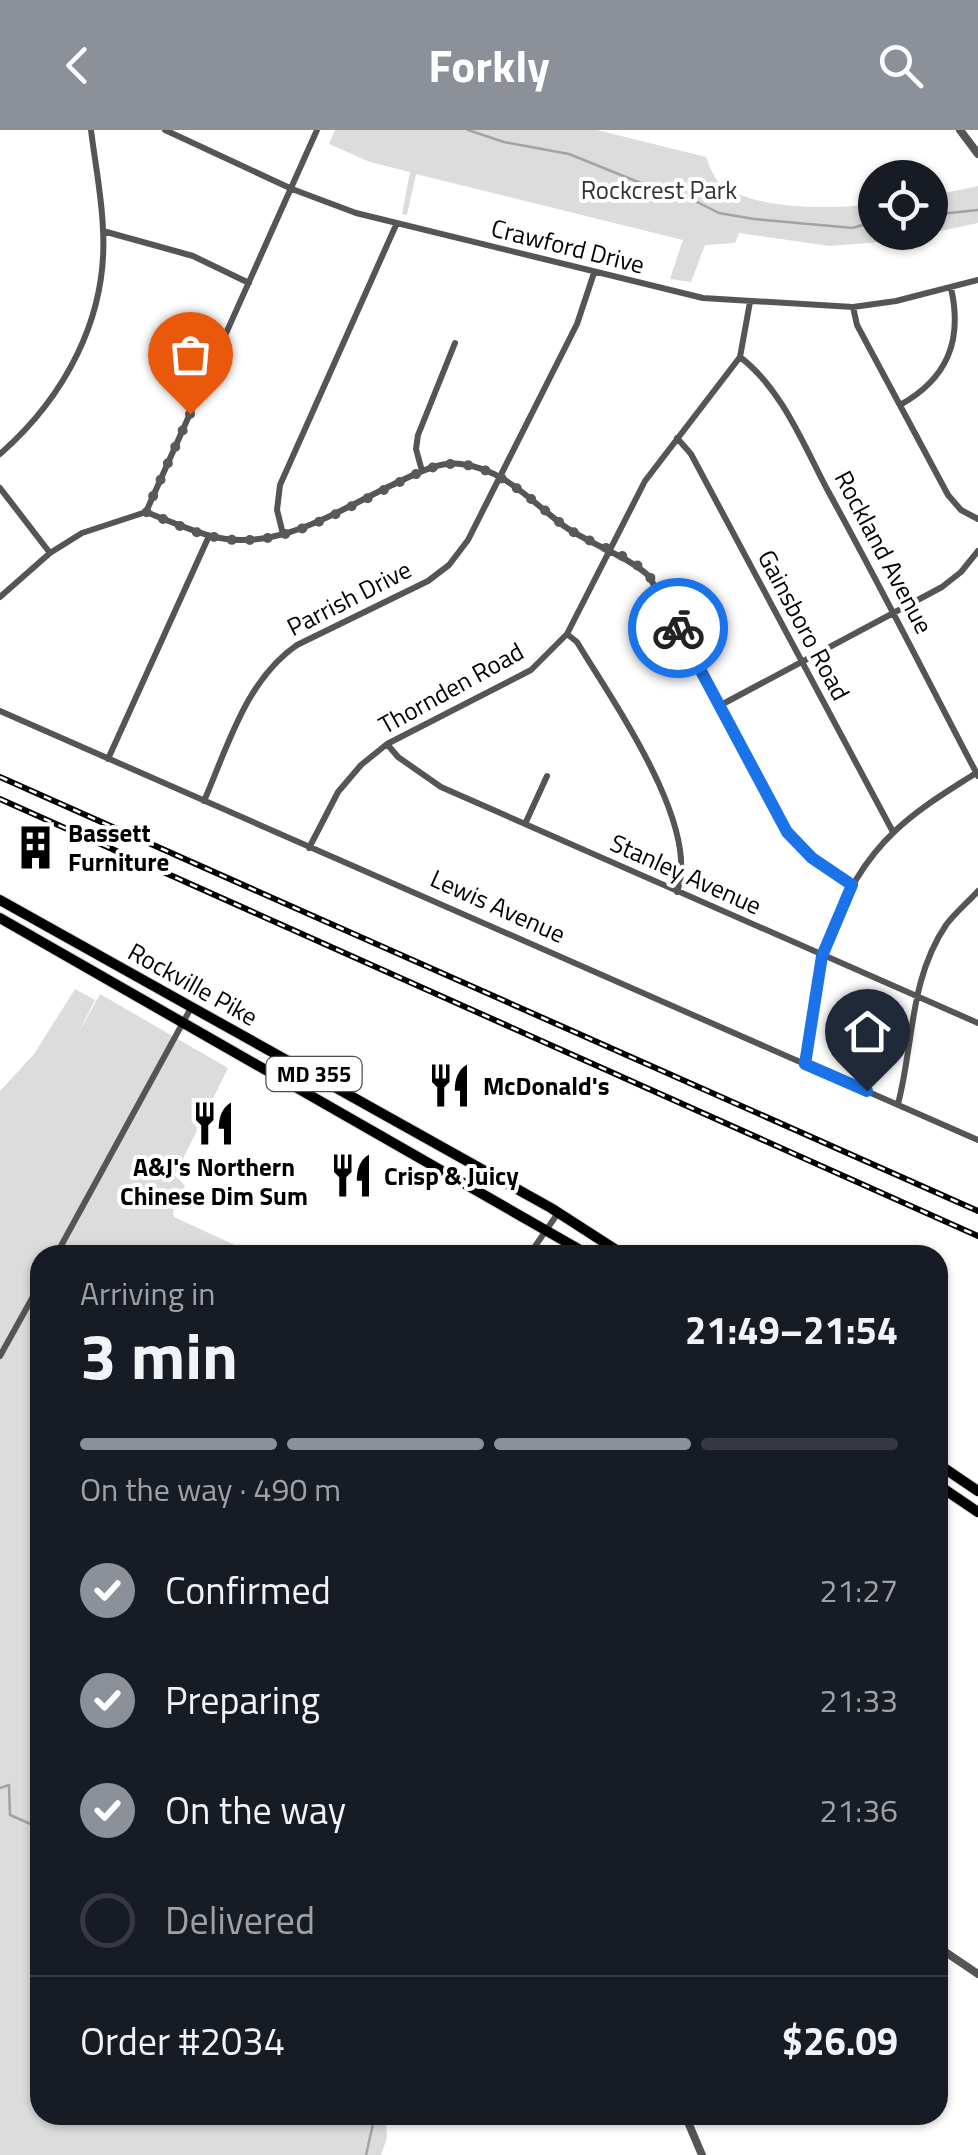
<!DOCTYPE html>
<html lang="en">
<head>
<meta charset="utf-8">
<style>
  body { margin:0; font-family:"Titillium Web",sans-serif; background:#242831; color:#f1f3f6; height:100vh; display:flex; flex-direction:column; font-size:38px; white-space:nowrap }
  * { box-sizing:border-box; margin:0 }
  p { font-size:32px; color:#9ea1a6 }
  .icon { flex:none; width:55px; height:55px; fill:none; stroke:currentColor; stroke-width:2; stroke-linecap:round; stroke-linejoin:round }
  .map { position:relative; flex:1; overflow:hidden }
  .side { position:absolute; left:30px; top:1115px; width:918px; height:880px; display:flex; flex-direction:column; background:#171b24; border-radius:30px; box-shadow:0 2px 8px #0004 }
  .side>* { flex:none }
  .fabs { position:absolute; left:858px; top:30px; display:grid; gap:20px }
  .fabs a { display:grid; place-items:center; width:90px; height:90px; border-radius:50%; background:#171b24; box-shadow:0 2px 8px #0004; font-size:50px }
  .pin { position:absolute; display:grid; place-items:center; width:85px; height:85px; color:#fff; margin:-102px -42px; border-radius:50% 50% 50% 0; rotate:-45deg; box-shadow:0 0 10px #0007 }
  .pin .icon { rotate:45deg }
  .courier { position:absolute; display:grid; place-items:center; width:100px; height:100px; margin:-50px; border:8px solid #1a73e8; border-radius:50%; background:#fff; color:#222; box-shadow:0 2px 12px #0007 }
  .summary em { font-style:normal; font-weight:700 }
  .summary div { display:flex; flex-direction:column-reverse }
  .summary { display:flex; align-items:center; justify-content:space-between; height:170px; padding:0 50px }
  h1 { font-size:65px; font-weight:700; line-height:75px }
  .bar { display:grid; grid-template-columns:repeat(4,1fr); gap:15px 10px; align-content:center; height:120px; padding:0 50px }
  .bar i { height:12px; border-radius:8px; background:#363941 }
  .bar .active { background:#8c9099 }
  .bar p { grid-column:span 4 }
  .line { display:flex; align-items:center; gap:25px; padding:0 50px; border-top:2px solid #363941 }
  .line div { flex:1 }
  ol { padding:0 50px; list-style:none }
  li { display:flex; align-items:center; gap:30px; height:110px }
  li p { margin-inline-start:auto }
  li .icon { padding:10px; border-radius:50%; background:#8c9099; color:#fff; stroke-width:4 }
  li:last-child { color:#9ea1a6 }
  li i { width:55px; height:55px; border:5px solid #363941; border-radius:50% }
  header { display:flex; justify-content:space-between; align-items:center; height:130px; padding:0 50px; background:#8c9099; color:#fff; font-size:45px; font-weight:700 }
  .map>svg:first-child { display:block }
</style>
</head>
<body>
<header><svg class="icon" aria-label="back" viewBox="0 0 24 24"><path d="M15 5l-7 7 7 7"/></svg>Forkly<svg class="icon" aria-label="search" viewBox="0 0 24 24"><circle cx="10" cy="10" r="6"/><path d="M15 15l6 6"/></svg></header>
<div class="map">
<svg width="978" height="2025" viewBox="0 0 978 2025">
  <rect width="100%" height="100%" fill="#fff"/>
  <path fill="#dcdcdc" d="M 335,0 L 597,0 L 706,27 C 710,36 713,48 721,54 C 755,81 834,79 875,74 L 875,102 L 930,102 L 930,66 L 978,56 L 978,93 L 894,111 L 829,116 L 739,103 L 735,113 L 705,115 L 691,152 L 670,149 L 683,110 L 416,44 L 407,85 L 402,84 L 410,42 L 370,32 L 329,14 Z
    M 75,859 L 95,870 L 77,906 L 100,864 L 228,938 L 175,1045 L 185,1056 L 173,1082 L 174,1087 L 237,1116 L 233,1122 L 238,1125 L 40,1125 L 40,1985 L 386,1985 L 387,2008 L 381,2025 L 0,2025 L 0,961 L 34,924 Z"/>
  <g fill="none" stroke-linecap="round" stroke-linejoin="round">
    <path stroke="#a3a3a3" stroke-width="2.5" d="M 468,0 L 504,12 L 569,24 L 673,66 L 685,66 L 719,83 L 754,89 L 853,98 L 875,91
      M 930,85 L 978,80
      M 0,1658 L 9,1655 L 10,1685 L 33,1695
      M 366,2025 L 375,1985"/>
    <defs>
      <path id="primary" d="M 0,770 L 551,1078 L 624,1125
        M 0,788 L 589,1125
        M 938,1334 L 978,1361
        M 938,1355 L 978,1382"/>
    </defs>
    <use href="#primary" stroke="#dbdbdb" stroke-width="12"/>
    <path stroke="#555" stroke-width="6" d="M 165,0 L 292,59 L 356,83 L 703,168 L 853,177 L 896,171 L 978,150
      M 103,101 L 193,126 L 249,153
      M 853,177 L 857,195 L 948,365 L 961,380 L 978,389
      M 740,227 C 782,259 804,316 828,361 C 880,455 928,551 978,646
      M 900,275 C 947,249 963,211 951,158
      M 677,308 L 691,324 L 893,702
      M 0,324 C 64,268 108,188 103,100 C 102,67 95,33 91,0
      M 422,341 L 416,319 L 418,305 L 455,213
      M 0,358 L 50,423
      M 146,382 C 167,390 189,400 211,406 C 274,423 334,383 390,356 C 412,346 436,331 461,334 C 504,339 532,372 564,396 C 591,415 624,424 649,446 L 787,702 L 812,727 L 852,755
      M 283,404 L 277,380 L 280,355 L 396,95
      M 0,467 L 50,423 L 82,403 L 146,382 L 317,0
      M 567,504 L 577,512 C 611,569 702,696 677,762
      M 719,576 L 942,457 L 961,442 L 978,421
      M 0,581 L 978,1010
      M 387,614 L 398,627 L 441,657 L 978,893
      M 108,629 L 209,406
      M 204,671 C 228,616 246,550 297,515 L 428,451 L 449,435 L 468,410 L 577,194 L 594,143
      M 525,694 L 547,646
      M 309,718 L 338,662 L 361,635 L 387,614 L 531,540 L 567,504 L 645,351 L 740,227 L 750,172
      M 805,934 C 817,849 829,763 895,701 C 919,678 948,661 976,643
      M 898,974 C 914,913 909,850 946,795 C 955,783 968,772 978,761
      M 56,1125 L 192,876
      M 529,1125 L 558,1083
      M 0,1226 L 40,1154"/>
    <path stroke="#555" stroke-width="8" d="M 960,0 L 978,24
      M 938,1817 L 978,1844
      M 685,1985 L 702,2025"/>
    <use href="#primary" stroke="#000" stroke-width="10"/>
    <defs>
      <path id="rail" d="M 0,647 L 978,1081
        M 0,669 L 978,1106"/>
    </defs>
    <use href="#rail" stroke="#000" stroke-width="6"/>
    <use href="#rail" stroke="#fff" stroke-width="2.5" stroke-dasharray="8" stroke-linecap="butt"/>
  </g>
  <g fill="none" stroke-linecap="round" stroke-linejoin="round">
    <path stroke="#595959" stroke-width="10" stroke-dasharray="0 18" d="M 190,284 L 146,382 C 167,390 189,401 210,406 C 276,424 339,381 396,354 C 416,344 437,332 460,334 C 502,339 532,371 563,395 C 589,415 626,421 648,445 C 661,460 669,481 678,498"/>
    <path stroke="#1a73e8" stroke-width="12" d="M 678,498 L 787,702 L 812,728 L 852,755 L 822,826 L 805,934 L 867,961"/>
  </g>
  <defs>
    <symbol id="building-bare" viewBox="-9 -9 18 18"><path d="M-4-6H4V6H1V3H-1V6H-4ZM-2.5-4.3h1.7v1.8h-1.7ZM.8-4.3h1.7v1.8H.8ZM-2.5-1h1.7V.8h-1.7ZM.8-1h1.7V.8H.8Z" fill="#000" stroke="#fff" stroke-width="2.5" paint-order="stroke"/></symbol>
    <symbol id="restaurant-bare" viewBox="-9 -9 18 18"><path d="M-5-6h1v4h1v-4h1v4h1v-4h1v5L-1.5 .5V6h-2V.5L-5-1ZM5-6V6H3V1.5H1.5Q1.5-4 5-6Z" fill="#000" stroke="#fff" stroke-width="2.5" paint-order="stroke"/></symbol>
  </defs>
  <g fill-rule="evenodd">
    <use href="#building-bare" x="4" y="686" width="63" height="63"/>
    <use href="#restaurant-bare" x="418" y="924" width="63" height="63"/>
    <use href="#restaurant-bare" x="182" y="962" width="63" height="63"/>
    <use href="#restaurant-bare" x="320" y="1014" width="63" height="63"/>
  </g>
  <g text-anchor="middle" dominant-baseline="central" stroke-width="8" stroke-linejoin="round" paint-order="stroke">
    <rect fill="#fff" stroke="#4c4c4c" stroke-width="2.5" x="266.5" y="927" width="95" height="34" rx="8"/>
    <g font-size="22" font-weight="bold" fill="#000">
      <text x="314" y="944">MD 355</text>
    </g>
    <g font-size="25" fill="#333" stroke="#fff">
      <text x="659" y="60">Rockcrest Park</text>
    </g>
    <g font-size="25" fill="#000" stroke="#fff">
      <text transform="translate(568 116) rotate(14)">Crawford Drive</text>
      <text transform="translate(884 422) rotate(62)">Rockland Avenue</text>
      <text transform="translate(349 468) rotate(-27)">Parrish Drive</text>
      <text transform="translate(804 495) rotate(62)">Gainsboro Road</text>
      <text transform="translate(451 558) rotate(-29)">Thornden Road</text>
      <text transform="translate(686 744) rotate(24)">Stanley Avenue</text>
      <text transform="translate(498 776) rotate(24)">Lewis Avenue</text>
      <text transform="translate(193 854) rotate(29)">Rockville Pike</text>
    </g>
    <g font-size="25" font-weight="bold" fill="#000" stroke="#fff" text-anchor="start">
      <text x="68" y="703">Bassett<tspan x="68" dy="29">Furniture</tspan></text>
      <text x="483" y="956">McDonald's</text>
      <text x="214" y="1037" text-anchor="middle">A&amp;J's Northern<tspan x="214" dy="29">Chinese Dim Sum</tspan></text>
      <text x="384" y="1046">Crisp &amp; Juicy</text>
    </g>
  </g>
</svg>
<div class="fabs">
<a><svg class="icon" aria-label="locate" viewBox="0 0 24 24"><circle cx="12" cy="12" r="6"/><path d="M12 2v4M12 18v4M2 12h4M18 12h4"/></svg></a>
</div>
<div class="pin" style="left:190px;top:284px;background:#ea580c"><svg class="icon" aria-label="bag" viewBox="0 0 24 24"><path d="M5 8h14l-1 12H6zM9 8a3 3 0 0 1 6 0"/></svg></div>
<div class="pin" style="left:867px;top:961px;background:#1f2937"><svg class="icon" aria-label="home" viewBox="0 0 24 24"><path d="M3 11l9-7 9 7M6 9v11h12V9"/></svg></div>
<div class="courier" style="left:678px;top:498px"><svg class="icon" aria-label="bike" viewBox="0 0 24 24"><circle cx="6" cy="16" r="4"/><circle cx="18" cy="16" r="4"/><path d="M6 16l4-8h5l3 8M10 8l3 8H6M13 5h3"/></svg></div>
<section class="side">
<div class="summary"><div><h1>3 min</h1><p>Arriving in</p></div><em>21:49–21:54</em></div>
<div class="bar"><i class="active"></i><i class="active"></i><i class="active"></i><i></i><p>On the way · 490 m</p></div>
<ol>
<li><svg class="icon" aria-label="check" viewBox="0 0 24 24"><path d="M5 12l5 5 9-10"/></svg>Confirmed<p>21:27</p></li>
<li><svg class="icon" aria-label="check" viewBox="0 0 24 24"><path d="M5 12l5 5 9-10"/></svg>Preparing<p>21:33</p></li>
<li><svg class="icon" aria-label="check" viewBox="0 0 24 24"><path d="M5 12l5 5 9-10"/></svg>On the way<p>21:36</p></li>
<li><i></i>Delivered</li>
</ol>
<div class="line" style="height:130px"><div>Order #2034</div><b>$26.09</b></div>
</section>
</div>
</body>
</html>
